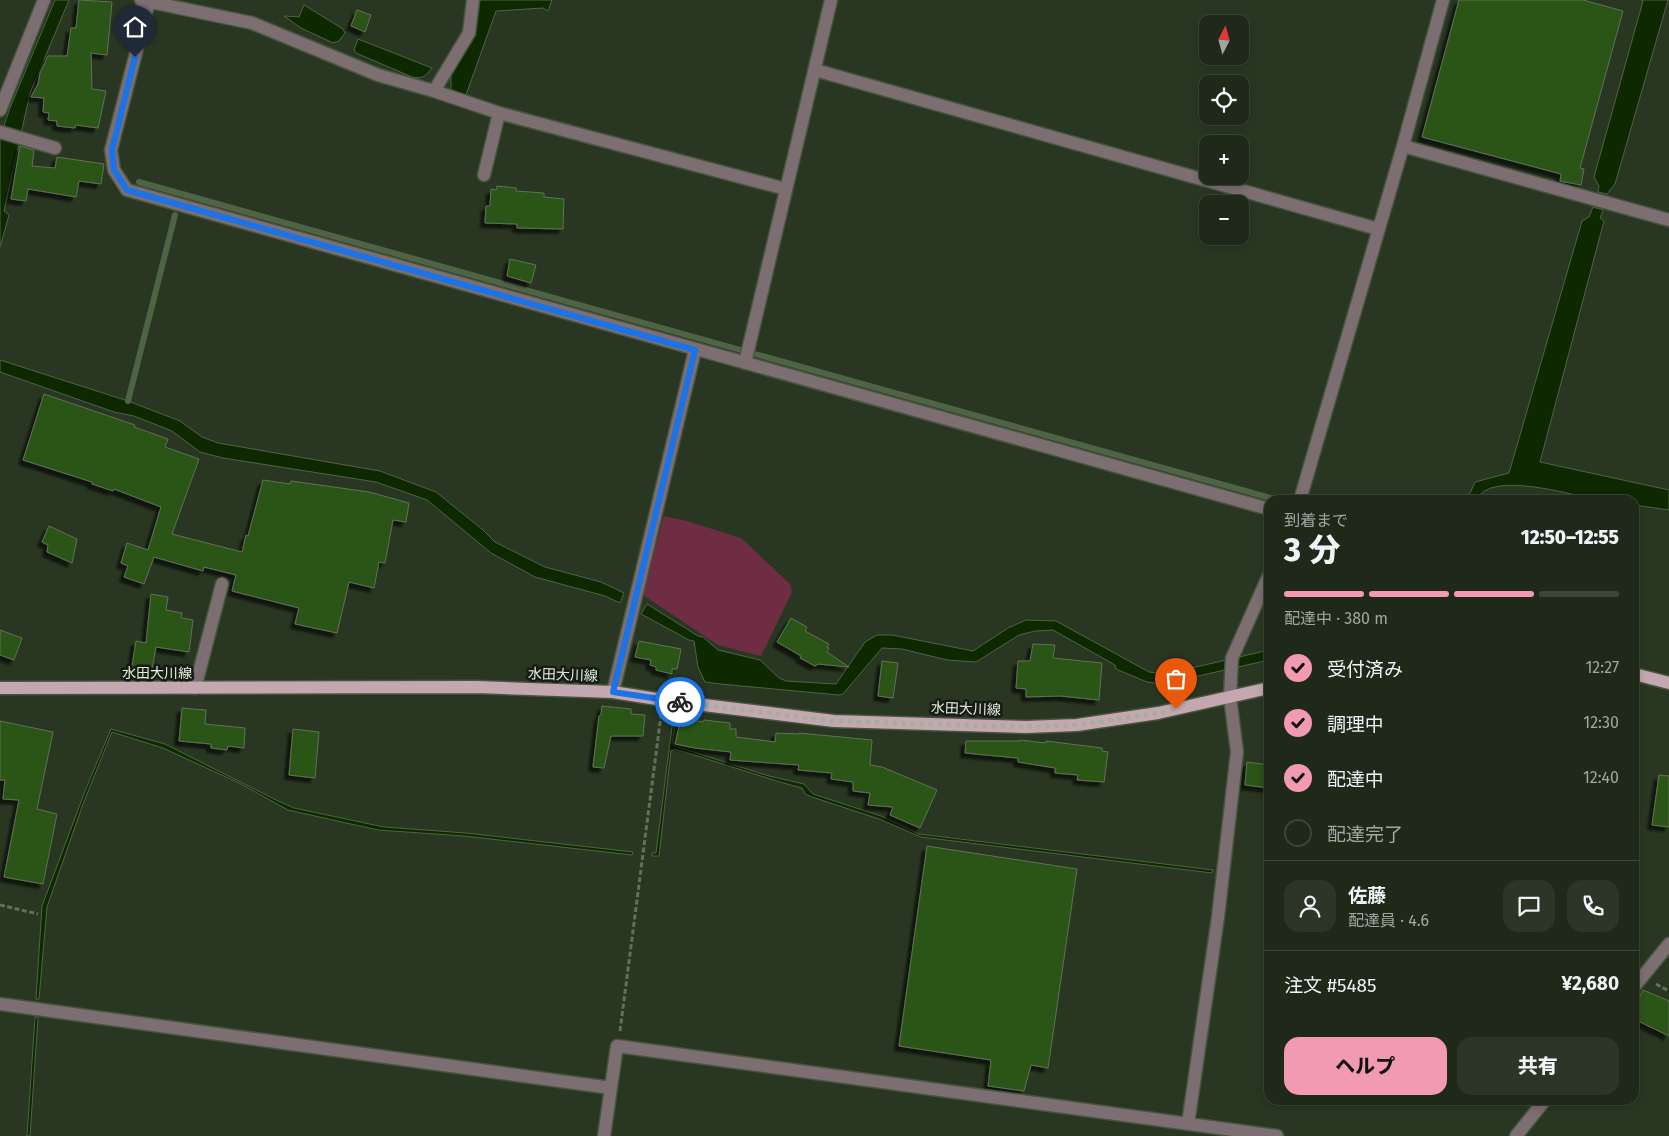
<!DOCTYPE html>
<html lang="ja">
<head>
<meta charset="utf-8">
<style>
  body { margin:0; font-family:"Fira Sans","Noto Sans JP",sans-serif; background:#2c3527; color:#f1f3f6; height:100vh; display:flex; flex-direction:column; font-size:19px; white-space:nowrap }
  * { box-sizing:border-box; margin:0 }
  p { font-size:16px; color:#a1a6a2 }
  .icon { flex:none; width:28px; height:28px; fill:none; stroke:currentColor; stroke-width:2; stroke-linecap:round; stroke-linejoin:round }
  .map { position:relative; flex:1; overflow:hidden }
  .panel { position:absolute; left:1264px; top:495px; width:375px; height:610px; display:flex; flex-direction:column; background:#1f291a; border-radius:15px; box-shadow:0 2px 8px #0003,0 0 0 1px #3c4539 }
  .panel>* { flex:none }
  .needle { width:32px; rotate:6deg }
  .tools { position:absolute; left:1199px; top:15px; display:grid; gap:10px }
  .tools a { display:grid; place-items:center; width:50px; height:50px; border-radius:10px; background:#1f291a; box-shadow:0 2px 8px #0003,0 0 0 1px #3c4539; font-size:25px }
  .pin { position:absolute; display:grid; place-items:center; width:42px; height:42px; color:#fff; margin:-51px -21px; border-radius:50% 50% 50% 0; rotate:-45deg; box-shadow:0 0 5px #0007 }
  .pin .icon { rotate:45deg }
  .courier { position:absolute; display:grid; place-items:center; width:50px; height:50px; margin:-25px; border:4px solid #1a73e8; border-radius:50%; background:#fff; color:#222; box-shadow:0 1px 6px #0007 }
  .head em { font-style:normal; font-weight:800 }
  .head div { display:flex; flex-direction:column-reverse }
  .head { display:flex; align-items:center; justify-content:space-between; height:85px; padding:0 20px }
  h1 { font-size:32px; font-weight:800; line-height:38px }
  .bar { display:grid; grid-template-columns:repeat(4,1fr); gap:8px 5px; align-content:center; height:60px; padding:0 20px }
  .bar i { height:6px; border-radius:4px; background:#3c4539 }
  .bar .selected { background:#f19ab2 }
  .bar p { grid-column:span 4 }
  .line { display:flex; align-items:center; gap:12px; padding:0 20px; border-top:1px solid #3c4539 }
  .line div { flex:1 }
  .round { display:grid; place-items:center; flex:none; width:52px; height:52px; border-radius:15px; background:#2c3527 }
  ol { padding:0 20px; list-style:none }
  li { display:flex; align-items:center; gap:15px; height:55px }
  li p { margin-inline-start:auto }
  li .icon { padding:5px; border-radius:50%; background:#f19ab2; color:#111; stroke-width:4 }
  li:last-child { color:#a1a6a2 }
  li i { width:28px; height:28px; border:2px solid #3c4539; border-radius:50% }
  .action { display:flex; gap:10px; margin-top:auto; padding:10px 20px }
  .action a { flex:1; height:58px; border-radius:15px; background:#f19ab2; color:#111; font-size:20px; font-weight:800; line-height:58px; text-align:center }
  .action a+a { background:#2c3527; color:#f1f3f6 }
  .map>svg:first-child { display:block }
</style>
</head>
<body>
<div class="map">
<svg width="1669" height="1136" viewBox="0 0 1669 1136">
  <defs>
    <filter id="shadow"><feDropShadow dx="-4.5" dy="4.5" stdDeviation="1" flood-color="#0009"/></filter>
  </defs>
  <rect width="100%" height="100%" fill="#293722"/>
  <path fill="#6f2d43" d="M 664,516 L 687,521 L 741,538 L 790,584 L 792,592 L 761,656 L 718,645 L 643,595 Z"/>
  <path fill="#0e2900" stroke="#4e6444" d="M 55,0 L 69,0 L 30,93 L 4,211 L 9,215 L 0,247 L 0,137 L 10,108 Z
    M 480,0 L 552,0 L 548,11 L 543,8 L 496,11 L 466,95 L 451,91 L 451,73 L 472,41 Z
    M 1641,0 L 1668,0 L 1615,184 L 1607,194 L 1598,192 L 1599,186 L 1594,177 L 1643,1 Z
    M 304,5 L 343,29 L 345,33 L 339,41 L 333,43 L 301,28 L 284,16 L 299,17 Z
    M 358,39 L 432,68 C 426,76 423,79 412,77 L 356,53 L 354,50 Z
    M 1593,207 L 1603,210 L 1600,218 L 1604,221 L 1540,462 L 1669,490 L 1669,510 L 1634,505 L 1634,500 C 1622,500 1610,501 1599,500 C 1574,496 1489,469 1477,500 L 1467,500 L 1475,482 L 1509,473 L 1582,221 L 1589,217 Z
    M 0,360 L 128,401 L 180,421 L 202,437 L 218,443 L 380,471 L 436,492 L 483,530 L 495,542 L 545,567 L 601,582 L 624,593 L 620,603 L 605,596 L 535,577 L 491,553 L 427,500 L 376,482 L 223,458 L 200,452 L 172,431 L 134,416 L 114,412 L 0,372 Z
    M 647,604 L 698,636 L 703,637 L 718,650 L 760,660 L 779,678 L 786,681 L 836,684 L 865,642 L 877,635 L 892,635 L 973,651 L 1008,628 L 1026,620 L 1056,621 L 1149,672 L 1166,674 L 1269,650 L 1269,660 L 1163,684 L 1147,682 L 1116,669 L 1115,665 L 1053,630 L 1035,631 L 1019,635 L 976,662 L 947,660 L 902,649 L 882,648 L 843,694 L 839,695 L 720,684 L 705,682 L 698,667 L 694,641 L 689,640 L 641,614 Z
    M 674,717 L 677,717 L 672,744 L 674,746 L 769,776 L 804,784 L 813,794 L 881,816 L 919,834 L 1213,870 L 1212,873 L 921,837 L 879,819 L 812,797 L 805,794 L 802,788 L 780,782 L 675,749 L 671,751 L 659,856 L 652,856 L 652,853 L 656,853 L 673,719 Z
    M 111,729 L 165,744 L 276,800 L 294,808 L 384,827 L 466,833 L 633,852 L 632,855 L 464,836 L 378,830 L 288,810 L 239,783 L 163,748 L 112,732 L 83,804 L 47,907 L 39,999 L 36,999 L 42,906 L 85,791 Z
    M 35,1017 L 38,1018 L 30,1136 L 27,1136 Z"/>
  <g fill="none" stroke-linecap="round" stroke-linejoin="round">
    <path stroke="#4e6444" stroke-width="6" d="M 139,182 L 1278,500
      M 128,401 L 175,215"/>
  </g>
  <path fill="#2c5414" stroke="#617159" filter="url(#shadow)" d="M 79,0 L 112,2 L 107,55 L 91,53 L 92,89 L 106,91 L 98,128 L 76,125 L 75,128 L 57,126 L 57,121 L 48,120 L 49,113 L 43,112 L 44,98 L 31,97 L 38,84 L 40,73 L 48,56 L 67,56 L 71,28 L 76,28 Z
    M 1459,0 L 1583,0 L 1623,11 L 1580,168 L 1584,169 L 1581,185 L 1560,181 L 1561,174 L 1422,137 Z
    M 357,10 L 371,15 L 365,32 L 351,26 Z
    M 20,146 L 34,150 L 32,166 L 55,168 L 57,157 L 104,164 L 101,184 L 79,181 L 76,197 L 28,189 L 26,201 L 11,199 Z
    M 497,186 L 516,188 L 516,191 L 544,193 L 544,197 L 564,199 L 563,229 L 517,228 L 517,224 L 485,223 L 486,206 L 490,206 L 491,189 L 496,190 Z
    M 510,259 L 536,265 L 531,283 L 507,276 Z
    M 44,394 L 135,425 L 134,427 L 168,439 L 165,447 L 199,459 L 172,534 L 242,552 L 246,535 L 248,536 L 263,480 L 290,484 L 291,481 L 369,492 L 409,503 L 406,522 L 393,520 L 385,563 L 379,562 L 374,588 L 349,582 L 337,633 L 295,624 L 299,608 L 232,591 L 236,575 L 204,567 L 203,571 L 154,557 L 144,584 L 124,577 L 128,566 L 121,563 L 127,543 L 148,550 L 161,507 L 114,489 L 113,491 L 92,484 L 92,482 L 23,460 Z
    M 49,526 L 77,539 L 72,563 L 47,552 L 48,545 L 42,542 Z
    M 151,594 L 168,597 L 166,610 L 182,613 L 181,618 L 193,620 L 189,652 L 156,647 L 152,669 L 132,666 L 136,641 L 146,643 Z
    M 791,618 L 807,627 L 805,631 L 829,644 L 827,647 L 829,648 L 827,652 L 849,667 L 818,664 L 815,666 L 800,658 L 801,656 L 777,642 Z
    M 0,630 L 22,638 L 14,660 L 0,655 Z
    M 639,641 L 681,649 L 677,669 L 672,669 L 672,674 L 656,670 L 656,667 L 650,665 L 651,660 L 635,657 Z
    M 1033,644 L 1055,645 L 1053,658 L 1102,663 L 1099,700 L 1060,696 L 1026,697 L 1026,689 L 1016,688 L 1018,661 L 1030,661 Z
    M 882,661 L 898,663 L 893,698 L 878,696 Z
    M 602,706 L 631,709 L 631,714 L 645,715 L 643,736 L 611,736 L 604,768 L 593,767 L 599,716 L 601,715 Z
    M 182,708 L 206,710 L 205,724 L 245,728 L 244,748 L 228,746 L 227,750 L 211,748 L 211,744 L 179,741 Z
    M 681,718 L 703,722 L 704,720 L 730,723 L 730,729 L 736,729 L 736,737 L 775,742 L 776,733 L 799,734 L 799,733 L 872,740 L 870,765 L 882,767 L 937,790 L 920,828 L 890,815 L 893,807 L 868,805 L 870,793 L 853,791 L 853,782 L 831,779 L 832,773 L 798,770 L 799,765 L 730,760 L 731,752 L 695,748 L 675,744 Z
    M 0,721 L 53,732 L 37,809 L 57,814 L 43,884 L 4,877 L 19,800 L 3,799 L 5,780 L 0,780 Z
    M 293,729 L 319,732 L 315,778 L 289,775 Z
    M 1020,740 L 1046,743 L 1046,741 L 1102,748 L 1102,751 L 1108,752 L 1104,782 L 1077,780 L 1078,775 L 1055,773 L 1055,768 L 1018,762 L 1018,758 L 965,753 L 966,741 L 1020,741 Z
    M 1247,762 L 1269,765 L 1269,788 L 1245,785 Z
    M 1659,775 L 1669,776 L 1669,827 L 1652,825 Z
    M 927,846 L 1077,869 L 1048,1068 L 1031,1065 L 1024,1091 L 988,1086 L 991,1060 L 899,1046 Z
    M 1643,990 L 1669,1001 L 1669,1036 L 1634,1019 L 1634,1009 Z"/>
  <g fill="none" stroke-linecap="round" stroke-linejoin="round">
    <defs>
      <path id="minor" d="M 141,0 L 252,23 L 378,75 L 434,91 L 499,113 L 786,189
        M 149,2 L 111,150 L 114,170 L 127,190 L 1269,509
        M 815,70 L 1378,229
        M 434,91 L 469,33 L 473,0
        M 0,110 L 44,0
        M 0,132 L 55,148
        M 1403,146 L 1669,220
        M 484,175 L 499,113
        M 745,363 L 831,0
        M 1300,500 L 1403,146 L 1443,0
        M 195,688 L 222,584
        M 613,692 L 695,350
        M 1634,987 L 1669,944
        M 0,1004 L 611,1088
        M 1188,1124 L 1218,917 L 1237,752 L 1230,697 L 1232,658 L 1269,575
        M 604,1136 L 617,1046 L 1277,1136
        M 1516,1136 L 1545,1100"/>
      <path id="major" d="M 1634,674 L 1669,683
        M 0,688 L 477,687 L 613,692 L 663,700 L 834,721 L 1026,727 L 1077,725 L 1158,713 L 1269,688"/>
    </defs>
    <use href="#minor" stroke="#475441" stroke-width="15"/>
    <use href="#major" stroke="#475441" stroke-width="15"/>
    <path stroke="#626f5c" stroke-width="3" stroke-dasharray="5 2.5" stroke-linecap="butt" d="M 0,905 L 38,914
      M 1656,984 L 1669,991
      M 620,1031 L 661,715"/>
    <use href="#minor" stroke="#7c6e71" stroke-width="12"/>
    <use href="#major" stroke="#c5a8af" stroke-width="12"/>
  </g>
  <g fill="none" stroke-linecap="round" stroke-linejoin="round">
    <path stroke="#a3ae9e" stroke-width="5" stroke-dasharray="0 9" d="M 680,702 L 834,721 L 1026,727 L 1077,725 L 1158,713 L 1176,709"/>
    <path stroke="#1a73e8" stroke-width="6" d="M 135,57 L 112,150 L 114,170 L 127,190 L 695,350 L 613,692 L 680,702"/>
  </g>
  <g text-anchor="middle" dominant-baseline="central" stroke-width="5" stroke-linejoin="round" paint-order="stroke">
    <g font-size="14" fill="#e5eee1" stroke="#161c13">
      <text x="157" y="673">水田大川線</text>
      <text transform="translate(563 675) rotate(2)">水田大川線</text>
      <text transform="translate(966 709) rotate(2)">水田大川線</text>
    </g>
  </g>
</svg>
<div class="tools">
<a><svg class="needle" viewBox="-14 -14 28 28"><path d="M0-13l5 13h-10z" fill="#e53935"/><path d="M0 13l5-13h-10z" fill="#a1a6a2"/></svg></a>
<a><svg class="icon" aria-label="locate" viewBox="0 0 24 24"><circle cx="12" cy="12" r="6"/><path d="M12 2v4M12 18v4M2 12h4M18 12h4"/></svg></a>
<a>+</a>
<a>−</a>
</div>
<div class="pin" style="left:1176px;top:709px;background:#ea580c"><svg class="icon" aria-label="bag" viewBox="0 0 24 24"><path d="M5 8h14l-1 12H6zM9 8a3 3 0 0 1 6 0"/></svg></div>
<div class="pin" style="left:135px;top:57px;background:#1f2937"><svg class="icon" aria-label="home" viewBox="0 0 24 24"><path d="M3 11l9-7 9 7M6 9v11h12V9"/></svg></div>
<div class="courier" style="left:680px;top:702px"><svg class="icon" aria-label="bike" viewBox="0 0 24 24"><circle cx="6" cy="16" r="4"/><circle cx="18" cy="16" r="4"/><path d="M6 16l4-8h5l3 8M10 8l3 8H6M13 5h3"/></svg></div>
<section class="panel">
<div class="head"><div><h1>3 分</h1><p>到着まで</p></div><em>12:50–12:55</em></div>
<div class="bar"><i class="selected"></i><i class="selected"></i><i class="selected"></i><i></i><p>配達中 · 380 m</p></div>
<ol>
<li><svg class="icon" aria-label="check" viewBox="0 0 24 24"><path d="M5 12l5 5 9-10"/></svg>受付済み<p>12:27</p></li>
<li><svg class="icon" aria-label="check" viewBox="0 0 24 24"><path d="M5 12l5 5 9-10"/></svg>調理中<p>12:30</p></li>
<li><svg class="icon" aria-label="check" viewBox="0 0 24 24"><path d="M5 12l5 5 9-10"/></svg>配達中<p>12:40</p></li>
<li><i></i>配達完了</li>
</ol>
<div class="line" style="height:90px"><a class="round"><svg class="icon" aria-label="person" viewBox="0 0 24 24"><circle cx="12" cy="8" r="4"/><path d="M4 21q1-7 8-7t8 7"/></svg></a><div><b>佐藤</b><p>配達員 · 4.6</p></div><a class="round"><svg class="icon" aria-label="chat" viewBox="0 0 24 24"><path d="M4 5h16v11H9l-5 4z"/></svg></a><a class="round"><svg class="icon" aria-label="phone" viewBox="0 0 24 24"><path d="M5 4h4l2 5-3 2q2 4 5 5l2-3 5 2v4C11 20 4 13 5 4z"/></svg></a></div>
<div class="line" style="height:65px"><div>注文 #5485</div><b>¥2,680</b></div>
<div class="action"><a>ヘルプ</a><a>共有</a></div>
</section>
</div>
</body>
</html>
